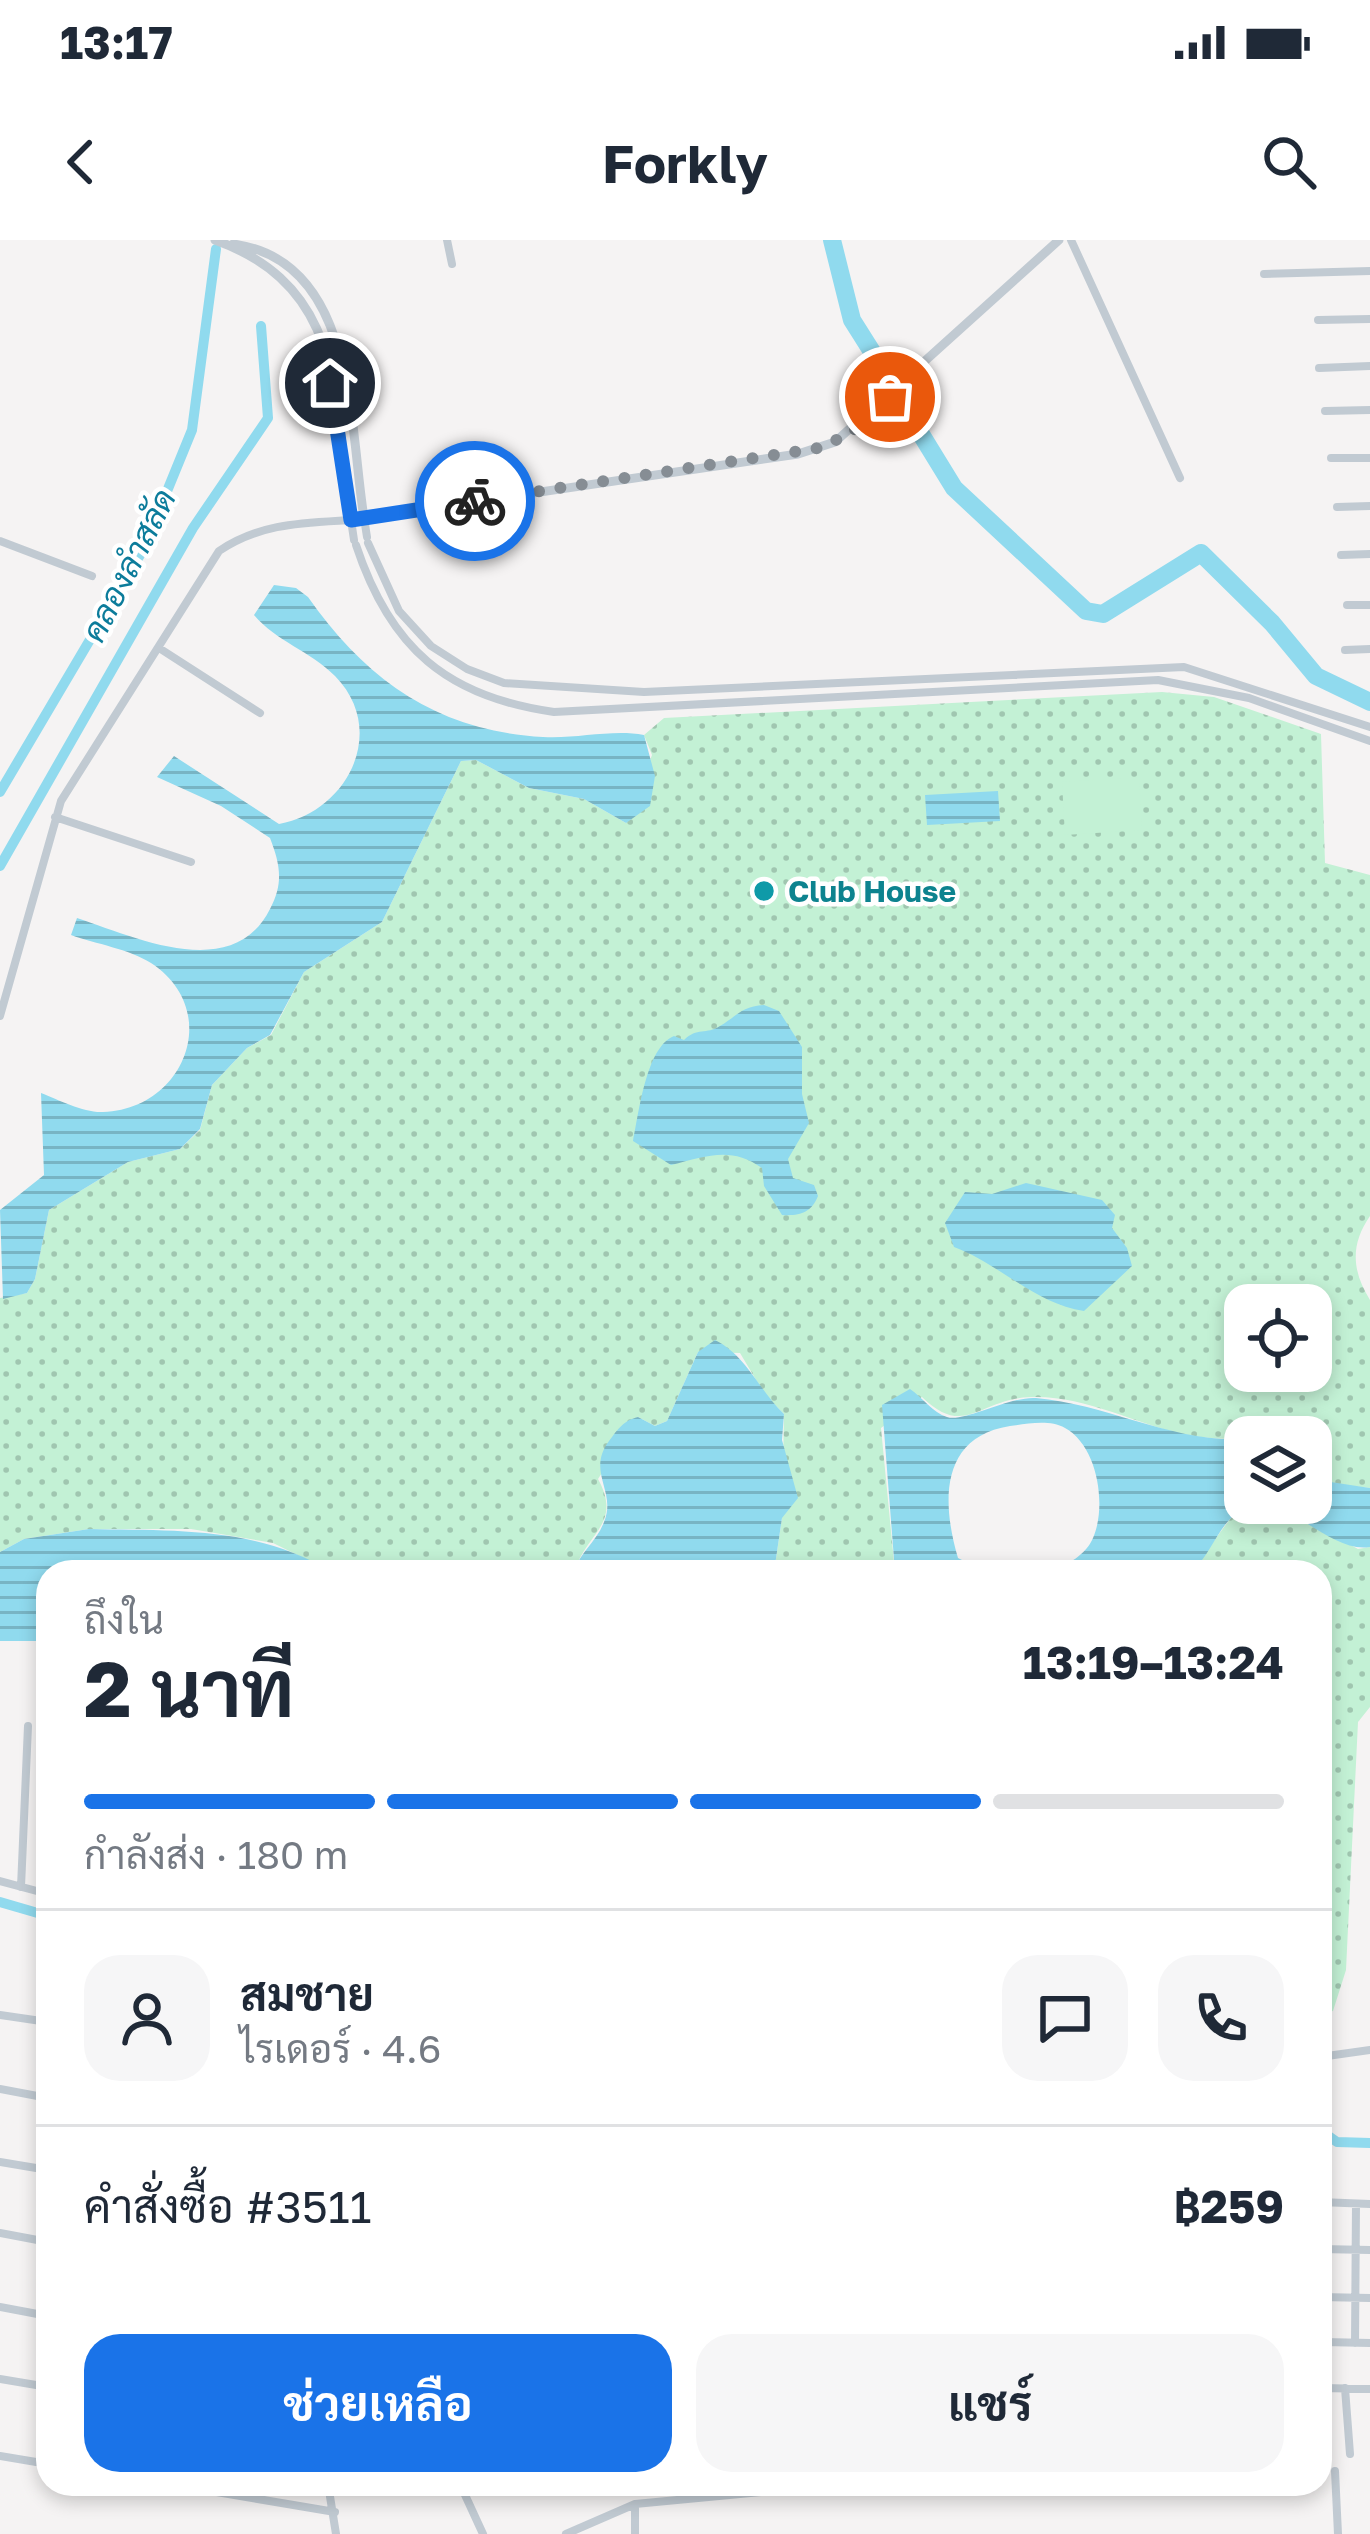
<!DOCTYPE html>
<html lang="th">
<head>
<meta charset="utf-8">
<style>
  body { margin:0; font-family:"Golos Text",Sarabun,sans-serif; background:#f6f6f7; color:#1f2937; height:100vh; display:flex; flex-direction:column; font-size:45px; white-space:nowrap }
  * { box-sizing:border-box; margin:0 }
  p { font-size:39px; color:#747a83 }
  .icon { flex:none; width:66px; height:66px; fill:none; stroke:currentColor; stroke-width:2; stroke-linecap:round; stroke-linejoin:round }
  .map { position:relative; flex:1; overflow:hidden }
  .drawer { position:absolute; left:36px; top:1320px; width:1296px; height:936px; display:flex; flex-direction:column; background:#fff; border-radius:36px; box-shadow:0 6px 18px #0003 }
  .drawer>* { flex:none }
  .fabs { position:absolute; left:1224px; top:1044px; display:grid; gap:24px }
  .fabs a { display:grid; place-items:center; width:108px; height:108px; border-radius:24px; background:#fff; box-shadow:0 6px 18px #0003; font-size:60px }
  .pin { position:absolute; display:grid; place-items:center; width:102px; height:102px; color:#fff; margin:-51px; border:6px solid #fff; border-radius:50%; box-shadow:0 3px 12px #0007 }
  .courier { position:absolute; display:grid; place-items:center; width:120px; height:120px; margin:-60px; border:9px solid #1a73e8; border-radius:50%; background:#fff; color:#222; box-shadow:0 3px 15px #0007 }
  .overview em { font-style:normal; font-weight:700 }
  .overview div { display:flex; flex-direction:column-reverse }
  .overview { display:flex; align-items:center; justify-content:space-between; height:204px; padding:0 48px }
  h1 { font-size:78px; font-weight:700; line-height:90px }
  .bar { display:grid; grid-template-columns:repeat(4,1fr); gap:18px 12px; align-content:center; height:144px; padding:0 48px }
  .bar i { height:15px; border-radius:9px; background:#e0e1e3 }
  .bar .on { background:#1a73e8 }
  .bar p { grid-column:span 4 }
  .line { display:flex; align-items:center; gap:30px; padding:0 48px; border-top:3px solid #e0e1e3 }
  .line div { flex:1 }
  .round { display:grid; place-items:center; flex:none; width:126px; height:126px; border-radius:36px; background:#f6f6f7 }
  .cta { display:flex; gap:24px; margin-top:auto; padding:24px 48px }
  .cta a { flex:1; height:138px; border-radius:36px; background:#1a73e8; color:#fff; font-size:48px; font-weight:700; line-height:138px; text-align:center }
  .cta a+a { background:#f6f6f7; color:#1f2937 }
  .status { display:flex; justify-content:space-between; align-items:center; height:84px; padding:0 60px; background:#fff; direction:ltr }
  .status svg { height:33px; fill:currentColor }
  header { display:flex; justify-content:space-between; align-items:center; height:156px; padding:0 48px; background:#fff; font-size:54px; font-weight:700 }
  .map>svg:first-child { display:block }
</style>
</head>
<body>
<div class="status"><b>13:17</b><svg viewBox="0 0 49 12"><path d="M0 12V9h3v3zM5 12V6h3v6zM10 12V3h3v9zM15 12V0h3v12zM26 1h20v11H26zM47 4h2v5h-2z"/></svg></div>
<header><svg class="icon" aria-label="back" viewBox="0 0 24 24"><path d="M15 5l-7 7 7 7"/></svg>Forkly<svg class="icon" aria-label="search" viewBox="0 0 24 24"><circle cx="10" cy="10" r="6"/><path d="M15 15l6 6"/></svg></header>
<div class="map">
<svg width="1370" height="2294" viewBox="0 0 1370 2294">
  <defs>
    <pattern id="grass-dots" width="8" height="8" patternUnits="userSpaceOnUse" patternTransform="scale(3)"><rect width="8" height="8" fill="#c3f1d5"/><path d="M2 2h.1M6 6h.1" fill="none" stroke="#a0c6b0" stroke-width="1.8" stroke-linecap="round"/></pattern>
    <pattern id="water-rules" width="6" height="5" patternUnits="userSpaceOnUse" patternTransform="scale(3)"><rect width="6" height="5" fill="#90daee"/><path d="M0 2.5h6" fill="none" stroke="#78b4c4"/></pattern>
  </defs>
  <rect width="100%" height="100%" fill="#f5f3f3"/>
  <path fill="url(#grass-dots)" fill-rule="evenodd" d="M 1162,452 L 1214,457 L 1321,494 L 1325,623 L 1370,635 L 1370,976 C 1350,1005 1352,1031 1370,1060 L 1370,1248 L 1314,1242 L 1311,1197 C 1266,1197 1227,1203 1183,1194 C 1133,1183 1084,1155 1031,1157 C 979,1159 965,1199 922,1157 L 881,1188 L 895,1332 L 774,1332 L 782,1278 L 784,1174 L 765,1155 L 740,1113 L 698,1112 L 667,1181 L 655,1186 L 638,1177 L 598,1239 C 623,1284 586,1293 574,1332 L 332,1332 L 273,1303 L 191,1289 L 89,1289 L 24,1299 L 0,1312 L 0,1058 L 27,1053 L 35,1039 L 49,970 L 128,922 L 180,909 L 200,890 L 212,845 L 247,808 L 271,795 L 304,732 L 382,682 L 461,521 L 476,520 L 529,548 L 584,559 L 626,583 L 652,515 L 644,495 L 664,478 ZM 1245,1065 L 1311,1065 L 1311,1131 L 1245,1131 Z
    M 1265,1267 L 1283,1268 L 1358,1309 L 1370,1307 L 1370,1467 L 1358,1482 L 1346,1730 L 1333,1771 L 1320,1775 L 1320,1332 L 1191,1332 L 1233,1275 Z"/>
  <path fill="#c3f1d5" d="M 1139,537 L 1142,590 L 1065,595 L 1062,542 Z"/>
  <path fill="url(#water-rules)" d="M 274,345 L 296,348 L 308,357 C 367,441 438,491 543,497 C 577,499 612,489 644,495 L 655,536 L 650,566 L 626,583 L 584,559 L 529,548 L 476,520 L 461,521 L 382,682 L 304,732 L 270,795 L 247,808 L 212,845 L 200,889 L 180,909 L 128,922 L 49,970 L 35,1039 L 27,1053 L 3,1059 L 0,970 L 44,935 L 41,853 C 59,860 84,873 103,872 C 184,870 224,771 151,723 C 129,709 96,704 71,695 L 77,678 C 137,698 233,743 270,669 C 284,643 280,624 270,598 L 221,566 L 157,537 L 174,516 L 279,584 C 347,572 389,491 335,436 C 310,411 276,401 254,375 Z
    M 998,551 L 1000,581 L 927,585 L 925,555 Z
    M 764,765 L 779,771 L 802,807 L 802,854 L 809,883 L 788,919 L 793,938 L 814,945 L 818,956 C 811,973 800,976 782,975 L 764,946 L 762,928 C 731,906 707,916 671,925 L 633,901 C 639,873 646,807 674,796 L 684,800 C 697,787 706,795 720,786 C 737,776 742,766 764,765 Z
    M 1026,943 L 1102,960 L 1115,975 L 1112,988 L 1127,1008 L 1132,1026 L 1084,1071 C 1035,1064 1000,1024 954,1007 L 945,983 L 965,952 L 992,954 Z
    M 715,1100 C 747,1116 758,1149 784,1174 L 782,1200 L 798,1258 L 782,1278 L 774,1332 L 574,1332 C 580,1312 597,1301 604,1282 C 617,1251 586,1232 609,1201 C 619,1188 623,1181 638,1177 L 655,1186 L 667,1181 L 698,1112 Z
    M 910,1149 C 922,1157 933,1173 947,1177 C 963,1183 1010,1156 1036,1158 C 1107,1164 1173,1203 1245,1199 L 1245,1263 L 1311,1263 L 1311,1239 L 1370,1248 L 1370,1307 C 1324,1315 1274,1234 1231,1278 C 1215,1294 1209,1317 1191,1332 L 1051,1332 C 1068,1324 1086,1315 1093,1298 C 1107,1266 1098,1206 1065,1188 C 1049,1179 1027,1184 1010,1186 C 939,1197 942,1264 958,1318 L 986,1332 L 895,1332 L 882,1165 Z
    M 89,1289 C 175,1291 256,1286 332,1332 L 48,1332 L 48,1408 L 38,1401 L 0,1401 L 0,1312 L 24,1299 Z"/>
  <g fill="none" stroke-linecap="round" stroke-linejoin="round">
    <path stroke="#90daee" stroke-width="10" d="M 0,552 L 143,310 L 192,190 L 216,9
      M 0,626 L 193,288 L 268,178 L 261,86
      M 0,1662 L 48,1676
      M 1320,1890 L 1337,1902 L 1370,1903"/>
    <path stroke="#90daee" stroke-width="18" d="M 832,0 L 852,80 L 893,145
      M 900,160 L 954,248 L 1086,371 L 1103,374 L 1201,313 L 1272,383 L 1316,436 L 1370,462"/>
    <path stroke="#c1cad2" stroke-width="8" d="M 447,0 L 452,24
      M 1071,0 L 1180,238
      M 1264,34 L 1370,31
      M 1318,80 L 1370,79
      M 1319,128 L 1370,126
      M 1325,171 L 1370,170
      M 1331,218 L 1370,218
      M 1337,267 L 1370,266
      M 364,278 L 367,297
      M 0,301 L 92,336
      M 368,303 L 399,371 L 431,406 L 467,429 L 504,443 L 644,452 L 1184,427 L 1370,487
      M 356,305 C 390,408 447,457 554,472 L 1158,440 L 1249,458 L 1370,501
      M 1341,315 L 1370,314
      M 1347,365 L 1370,365
      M 159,408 L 260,473
      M 1345,410 L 1370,409
      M 55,577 L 191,622
      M 0,776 L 61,561 L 219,311 C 261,283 302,283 351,280 L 354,300
      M 0,1641 L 48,1654
      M 21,1647 L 28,1486
      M 0,1775 L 48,1782
      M 1320,1817 L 1370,1810
      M 0,1849 L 48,1858
      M 0,1922 L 48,1930
      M 1320,1962 L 1370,1964
      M 0,1993 L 48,2002
      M 1320,2009 L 1370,2010
      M 1320,2057 L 1370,2058
      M 0,2067 L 48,2076
      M 1324,2102 L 1370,2103
      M 1355,2103 L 1356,1964
      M 0,2139 L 48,2147
      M 1322,2148 L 1370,2149
      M 1345,2148 L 1350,2214
      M 0,2216 L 48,2224
      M 1335,2231 L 1338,2294
      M 169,2244 L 335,2272
      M 328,2244 L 336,2294
      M 460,2244 L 483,2294
      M 635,2264 L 635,2294
      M 566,2294 L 635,2264 L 847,2244"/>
    <path stroke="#c1cad2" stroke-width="9" d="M 215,0 C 348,48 333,162 351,280 L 798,214 L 835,202 L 1059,0
      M 233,4 C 356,20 349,184 364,278"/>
  </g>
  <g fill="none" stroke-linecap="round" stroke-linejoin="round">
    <path stroke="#868d94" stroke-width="12" stroke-dasharray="0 21.6" d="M 475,261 L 819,208 L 851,193 L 890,157"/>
    <path stroke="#1a73e8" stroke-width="15" d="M 330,143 L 351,280 L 475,261"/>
  </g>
  <circle fill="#0f9aa8" stroke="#fff" stroke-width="4.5" cx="764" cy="651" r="12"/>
  <g text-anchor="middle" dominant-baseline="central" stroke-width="9" stroke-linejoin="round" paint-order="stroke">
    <g font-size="30" font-weight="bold" fill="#0d838f" stroke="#fff" text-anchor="start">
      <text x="788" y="651">Club House</text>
    </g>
    <g font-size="33" font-style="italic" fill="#0c7c9b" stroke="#fff">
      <text transform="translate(128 325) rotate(-63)">คลองลำสลัด</text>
    </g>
  </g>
</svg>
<div class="fabs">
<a><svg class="icon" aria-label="locate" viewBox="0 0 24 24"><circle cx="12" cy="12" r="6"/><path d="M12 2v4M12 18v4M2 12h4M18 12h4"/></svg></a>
<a><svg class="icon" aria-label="layers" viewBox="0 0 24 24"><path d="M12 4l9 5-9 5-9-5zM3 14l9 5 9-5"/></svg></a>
</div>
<div class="pin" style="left:890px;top:157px;background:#ea580c"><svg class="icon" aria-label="bag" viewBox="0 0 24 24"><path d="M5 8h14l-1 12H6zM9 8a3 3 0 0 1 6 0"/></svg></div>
<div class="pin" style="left:330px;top:143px;background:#1f2937"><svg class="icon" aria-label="home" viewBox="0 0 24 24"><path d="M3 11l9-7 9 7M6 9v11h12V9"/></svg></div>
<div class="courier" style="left:475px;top:261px"><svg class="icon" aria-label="bike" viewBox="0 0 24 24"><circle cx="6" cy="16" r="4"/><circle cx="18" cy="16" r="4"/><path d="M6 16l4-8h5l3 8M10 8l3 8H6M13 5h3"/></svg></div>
<section class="drawer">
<div class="overview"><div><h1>2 นาที</h1><p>ถึงใน</p></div><em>13:19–13:24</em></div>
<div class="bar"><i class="on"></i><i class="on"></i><i class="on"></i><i></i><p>กำลังส่ง · 180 m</p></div>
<div class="line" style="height:216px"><a class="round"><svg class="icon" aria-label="person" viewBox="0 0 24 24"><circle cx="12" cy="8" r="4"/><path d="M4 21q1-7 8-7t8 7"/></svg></a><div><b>สมชาย</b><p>ไรเดอร์ · 4.6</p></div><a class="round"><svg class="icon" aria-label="chat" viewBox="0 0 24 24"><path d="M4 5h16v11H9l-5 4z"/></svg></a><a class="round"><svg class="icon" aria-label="phone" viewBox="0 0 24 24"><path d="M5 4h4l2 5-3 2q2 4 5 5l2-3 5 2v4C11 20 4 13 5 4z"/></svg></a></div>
<div class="line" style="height:156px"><div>คำสั่งซื้อ #3511</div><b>฿259</b></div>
<div class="cta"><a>ช่วยเหลือ</a><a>แชร์</a></div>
</section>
</div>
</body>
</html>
